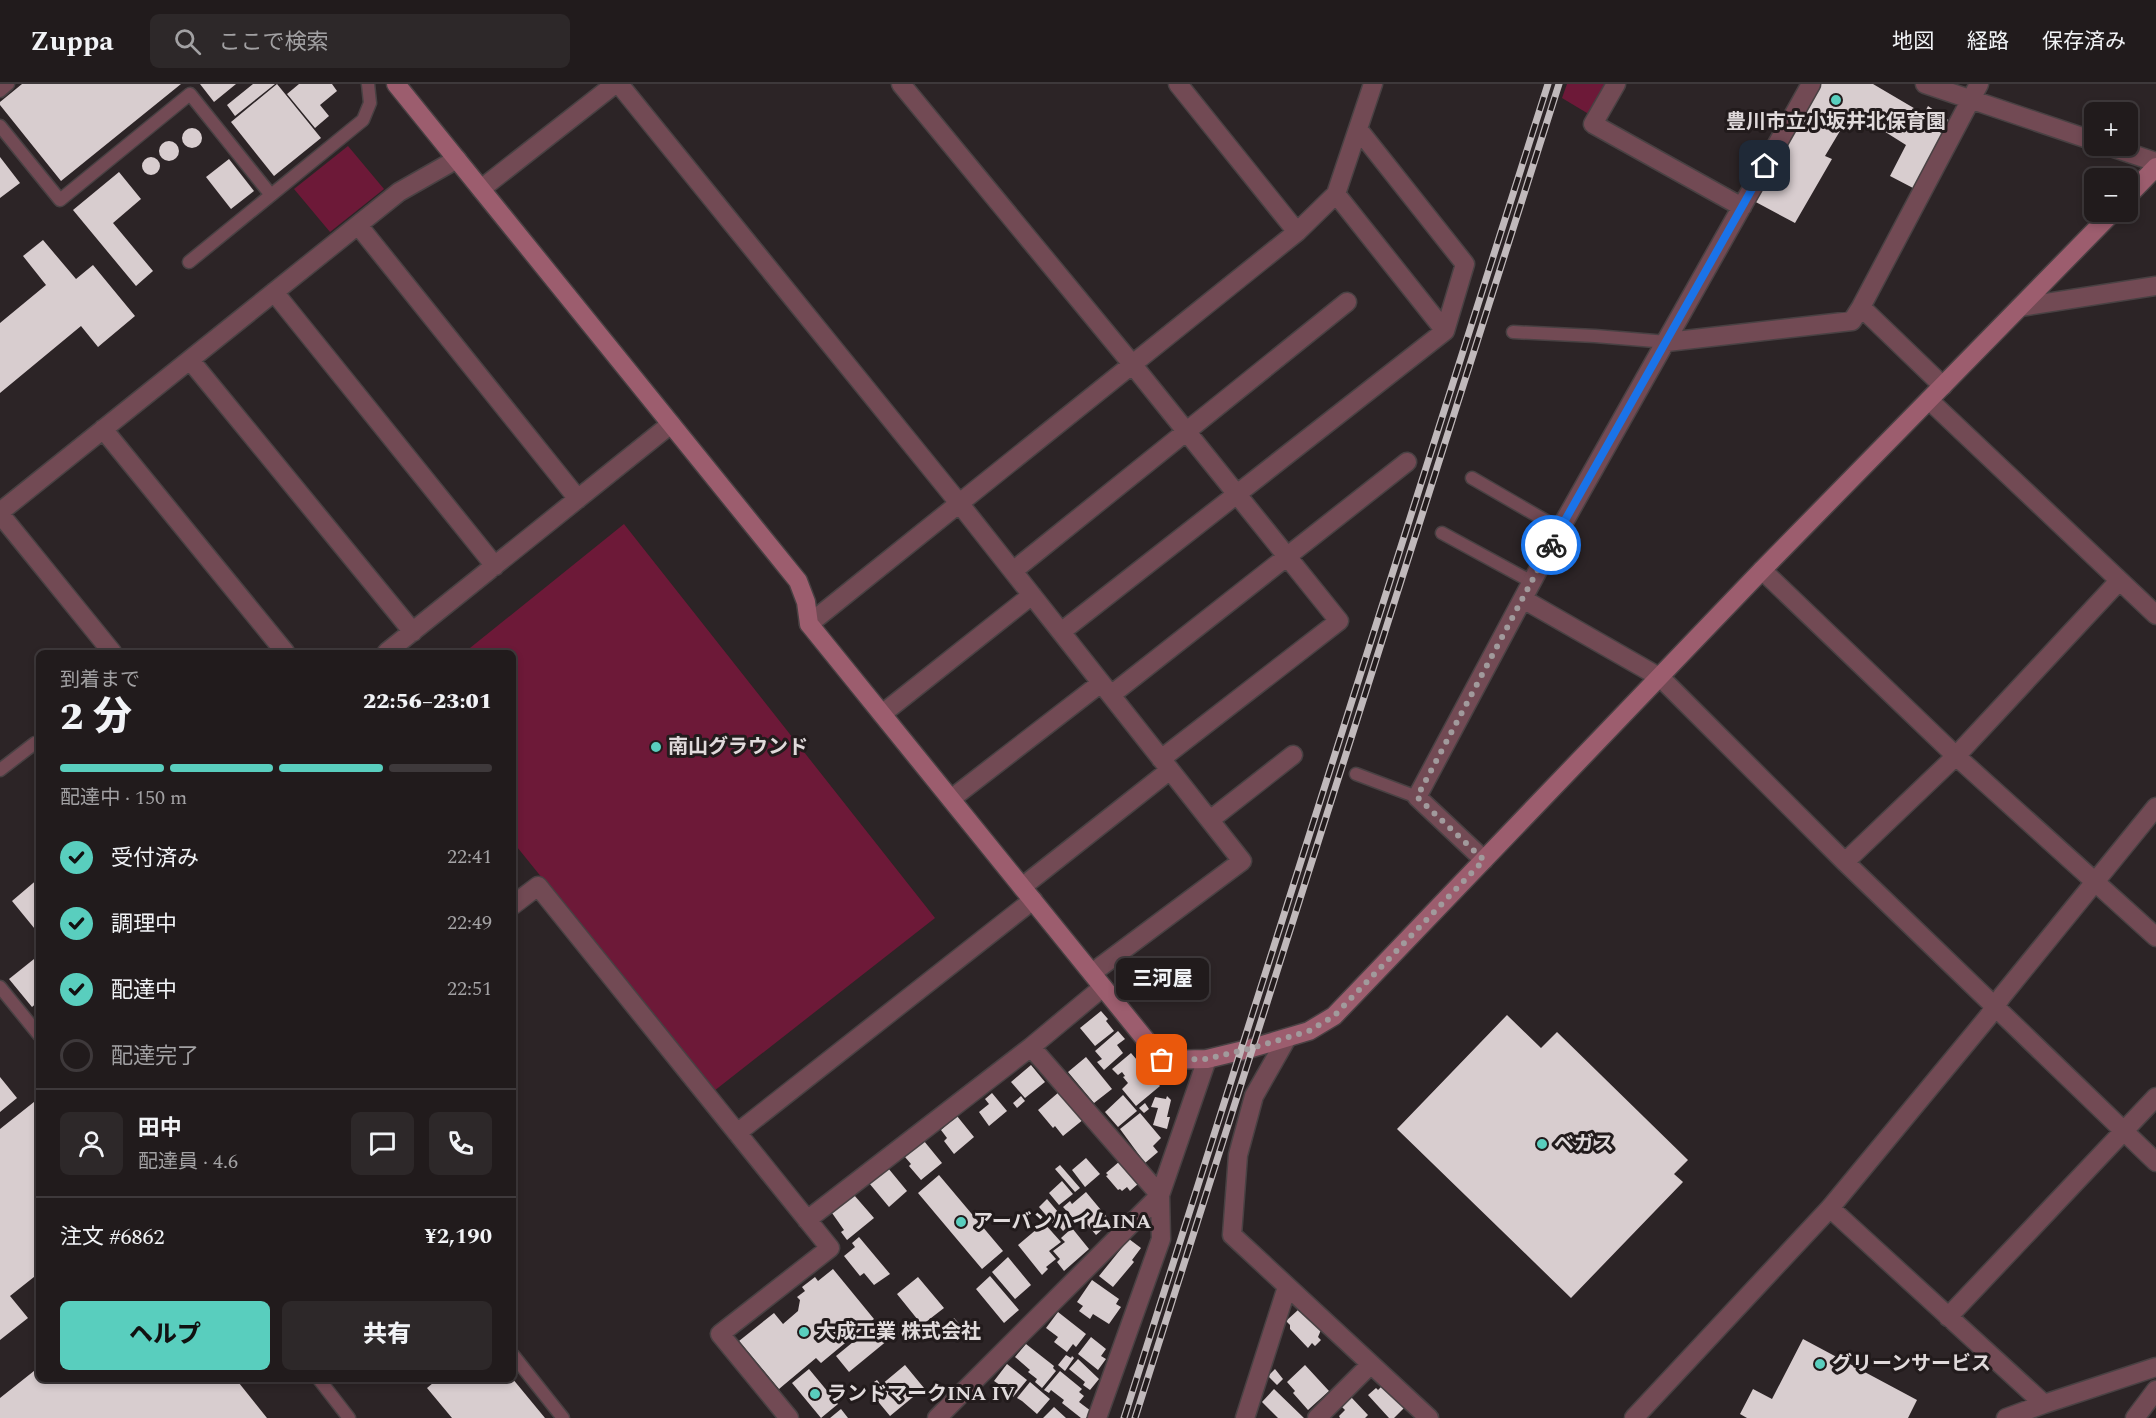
<!DOCTYPE html>
<html lang="ja">
<head>
<meta charset="utf-8">
<style>
  body { margin:0; font-family:Spectral,"Noto Sans JP",serif; background:#2d2829; color:#f1f3f6; height:100vh; display:flex; flex-direction:column; font-size:22px; white-space:nowrap }
  * { box-sizing:border-box; margin:0 }
  p { font-size:20px; color:#a2a1a3 }
  .icon { flex:none; width:33px; height:33px; fill:none; stroke:currentColor; stroke-width:2; stroke-linecap:round; stroke-linejoin:round }
  .map { position:relative; flex:1; overflow:hidden }
  .sheet { position:absolute; left:36px; top:566px; width:480px; height:732px; display:flex; flex-direction:column; background:#211b1c; border-radius:9px; box-shadow:0 3px 9px #0003,0 0 0 2px #3e393b }
  .sheet>* { flex:none }
  .tools { position:absolute; left:2084px; top:18px; display:grid; gap:12px }
  .tools a { display:grid; place-items:center; width:54px; height:54px; border-radius:9px; background:#211b1c; box-shadow:0 3px 9px #0003,0 0 0 2px #3e393b; font-size:30px }
  .pin { position:absolute; display:grid; place-items:center; width:51px; height:51px; color:#fff; margin:-26px; border-radius:12px; box-shadow:0 3px 9px #0006 }
  .courier { position:absolute; display:grid; place-items:center; width:60px; height:60px; margin:-30px; border:4px solid #1a73e8; border-radius:50%; background:#fff; color:#222; box-shadow:0 2px 8px #0007 }
  .bubble { position:absolute; height:42px; border-radius:9px; background:#211b1c; box-shadow:0 3px 9px #0003,0 0 0 2px #3e393b; font-size:20px; font-weight:800; line-height:42px; text-align:center }
  .headline em { font-style:normal; font-weight:800 }
  .headline div { display:flex; flex-direction:column-reverse }
  .headline { display:flex; align-items:center; justify-content:space-between; height:102px; padding:0 24px }
  h1 { font-size:39px; font-weight:800; line-height:45px }
  .bar { display:grid; grid-template-columns:repeat(4,1fr); gap:9px 6px; align-content:center; height:72px; padding:0 24px }
  .bar i { height:8px; border-radius:4px; background:#3e393b }
  .bar .selected { background:#59cebe }
  .bar p { grid-column:span 4 }
  .line { display:flex; align-items:center; gap:15px; padding:0 24px; border-top:2px solid #3e393b }
  .line div { flex:1 }
  .round { display:grid; place-items:center; flex:none; width:63px; height:63px; border-radius:9px; background:#2d2829 }
  ol { padding:0 24px; list-style:none }
  li { display:flex; align-items:center; gap:18px; height:66px }
  li p { margin-inline-start:auto }
  li .icon { padding:6px; border-radius:50%; background:#59cebe; color:#111; stroke-width:4 }
  li:last-child { color:#a2a1a3 }
  li i { width:33px; height:33px; border:3px solid #3e393b; border-radius:50% }
  .button { display:flex; gap:12px; margin-top:auto; padding:12px 24px }
  .button a { flex:1; height:69px; border-radius:9px; background:#59cebe; color:#111; font-size:24px; font-weight:800; line-height:69px; text-align:center }
  .button a+a { background:#2d2829; color:#f1f3f6 }
  header { display:flex; align-items:center; gap:36px; box-sizing:border-box; height:84px; padding:0 30px; background:#211b1c; border-bottom:2px solid #3e393b }
  header strong { font-size:28px }
  nav { display:flex; gap:33px; margin-inline-start:auto; font-size:21px }
  .search { width:420px; height:54px; background:#2d2829; display:flex; align-items:center; gap:15px; box-sizing:border-box; padding:0 21px; border-radius:9px; color:#a2a1a3; font-size:22px }
  .map>svg:first-child { display:block }
</style>
</head>
<body>
<header>
<strong>Zuppa</strong>
<div class="search"><svg class="icon" aria-label="search" viewBox="0 0 24 24"><circle cx="10" cy="10" r="6"/><path d="M15 15l6 6"/></svg>ここで検索</div>
<nav><a>地図</a><a>経路</a><a>保存済み</a></nav>
</header>
<div class="map">
<svg width="2156" height="1334" viewBox="0 0 2156 1334">
  <rect width="100%" height="100%" fill="#2c2426"/>
  <path fill="#6d1938" d="M 1567,0 L 1611,0 L 1596,26 L 1587,29 L 1562,14 Z
    M 348,62 L 384,105 L 330,148 L 294,105 Z
    M 624,440 L 935,834 L 714,1007 L 513,758 L 513,568 L 465,568 Z"/>
  <path fill="#d8cdcf" d="M 22,0 L 181,0 L 61,97 L 0,21 L 0,18 Z
    M 200,0 L 236,0 L 214,18 Z
    M 253,0 L 275,0 L 235,32 L 227,21 Z
    M 277,0 L 321,54 L 274,92 L 231,38 Z
    M 299,0 L 332,0 L 337,7 L 320,21 L 329,32 L 315,44 L 287,10 Z
    M 1816,0 L 1873,0 L 1924,30 L 1928,22 L 1950,37 L 1913,104 L 1890,92 L 1906,61 L 1852,27 L 1825,72 L 1832,75 L 1795,139 L 1752,116 Z
    M182 54a10 10 0 1 1 20 0a10 10 0 1 1-20 0Z
    M159 67a10 10 0 1 1 20 0a10 10 0 1 1-20 0Z
    M 0,73 L 20,99 L 0,114 Z
    M142 82a9 9 0 1 1 18 0a9 9 0 1 1-18 0Z
    M 229,75 L 254,107 L 231,125 L 206,93 Z
    M 119,88 L 141,115 L 113,139 L 153,187 L 136,202 L 73,126 Z
    M 43,156 L 76,195 L 93,181 L 135,232 L 98,263 L 81,242 L 0,309 L 0,239 L 46,201 L 23,172 Z
    M 39,794 L 39,850 L 12,817 Z
    M 39,871 L 39,917 L 32,923 L 9,895 Z
    M 1101,927 L 1108,935 L 1106,937 L 1114,947 L 1095,962 L 1080,944 Z
    M 1507,931 L 1541,964 L 1557,948 L 1688,1076 L 1674,1090 L 1683,1098 L 1571,1214 L 1397,1045 Z
    M 1118,947 L 1125,955 L 1117,961 L 1123,969 L 1104,986 L 1097,978 L 1102,975 L 1095,967 Z
    M 1131,969 L 1137,976 L 1139,975 L 1160,1002 L 1136,1022 L 1122,1005 L 1128,999 L 1123,993 L 1125,992 L 1122,988 L 1118,991 L 1112,985 Z
    M 1086,973 L 1112,1005 L 1094,1019 L 1068,988 Z
    M 1031,981 L 1045,998 L 1025,1014 L 1011,998 Z
    M 0,993 L 17,1014 L 0,1028 Z
    M 1059,1008 L 1084,1035 L 1063,1052 L 1055,1042 L 1053,1044 L 1038,1026 Z
    M 992,1009 L 1007,1027 L 989,1042 L 979,1028 L 989,1020 L 985,1015 Z
    M 1123,1011 L 1137,1027 L 1118,1043 L 1105,1028 Z
    M 1021,1012 L 1025,1017 L 1017,1024 L 1013,1019 Z
    M 1167,1012 L 1171,1016 L 1167,1033 L 1170,1033 L 1167,1045 L 1153,1041 L 1158,1024 L 1151,1023 L 1155,1013 L 1166,1015 Z
    M 39,1014 L 39,1189 L 10,1212 L 28,1234 L 0,1256 L 0,1045 Z
    M 1145,1019 L 1149,1025 L 1144,1029 L 1139,1024 Z
    M 1140,1029 L 1161,1054 L 1153,1062 L 1158,1068 L 1145,1079 L 1120,1045 Z
    M 957,1032 L 974,1053 L 954,1070 L 944,1057 L 947,1054 L 941,1046 Z
    M 924,1057 L 942,1079 L 921,1096 L 909,1082 L 911,1080 L 905,1073 Z
    M 1086,1074 L 1100,1090 L 1085,1103 L 1072,1086 Z
    M 1120,1077 L 1139,1099 L 1130,1107 L 1127,1103 L 1122,1107 L 1120,1105 L 1118,1106 L 1106,1092 L 1108,1091 L 1106,1089 Z
    M 1060,1081 L 1080,1104 L 1075,1108 L 1055,1085 Z
    M 888,1084 L 907,1107 L 889,1123 L 869,1099 Z
    M 939,1091 L 1003,1167 L 982,1185 L 918,1109 Z
    M 1062,1097 L 1073,1110 L 1059,1121 L 1049,1109 Z
    M 1086,1108 L 1111,1138 L 1096,1151 L 1080,1132 L 1075,1136 L 1063,1123 L 1070,1117 L 1072,1120 Z
    M 854,1111 L 874,1134 L 847,1156 L 841,1148 L 844,1146 L 832,1129 Z
    M 1047,1115 L 1069,1141 L 1063,1147 L 1059,1142 L 1057,1144 L 1039,1123 Z
    M 1044,1139 L 1061,1158 L 1049,1167 L 1056,1175 L 1046,1183 L 1048,1185 L 1042,1191 L 1018,1161 Z
    M 1072,1144 L 1089,1165 L 1064,1187 L 1057,1178 L 1060,1175 L 1053,1167 L 1065,1158 L 1061,1154 Z
    M 859,1153 L 890,1190 L 874,1201 L 864,1189 L 860,1192 L 844,1172 L 855,1163 L 852,1159 Z
    M 1129,1155 L 1141,1164 L 1132,1176 L 1134,1178 L 1113,1203 L 1099,1192 Z
    M 1008,1173 L 1031,1201 L 1015,1215 L 992,1188 Z
    M 833,1185 L 874,1235 L 821,1279 L 816,1274 L 779,1305 L 739,1257 L 774,1229 L 783,1240 L 798,1227 L 800,1216 L 797,1213 L 805,1207 L 802,1203 L 815,1193 L 818,1197 Z
    M 990,1192 L 1019,1226 L 1004,1239 L 976,1205 Z
    M 918,1193 L 944,1224 L 922,1241 L 897,1210 Z
    M 1092,1196 L 1119,1215 L 1116,1220 L 1121,1223 L 1109,1240 L 1093,1230 L 1090,1235 L 1079,1227 L 1083,1222 L 1077,1218 Z
    M 1298,1226 L 1300,1228 L 1302,1227 L 1321,1246 L 1318,1253 L 1321,1256 L 1315,1262 L 1312,1259 L 1308,1264 L 1290,1245 L 1290,1241 L 1286,1237 Z
    M 1058,1228 L 1086,1250 L 1076,1263 L 1073,1260 L 1067,1268 L 1054,1258 L 1058,1253 L 1046,1244 Z
    M 954,1234 L 962,1243 L 951,1252 L 944,1242 Z
    M 875,1240 L 888,1256 L 849,1288 L 836,1272 Z
    M 1091,1253 L 1106,1265 L 1101,1272 L 1106,1275 L 1098,1286 L 1078,1270 Z
    M 1803,1255 L 1917,1316 L 1908,1334 L 1747,1334 L 1740,1330 L 1753,1305 L 1772,1315 Z
    M 1026,1260 L 1054,1282 L 1053,1284 L 1056,1287 L 1042,1304 L 1035,1298 L 1037,1295 L 1028,1288 L 1030,1286 L 1015,1273 Z
    M 1066,1271 L 1071,1274 L 1072,1272 L 1074,1274 L 1065,1287 L 1058,1281 Z
    M 1078,1275 L 1099,1295 L 1090,1306 L 1083,1301 L 1085,1298 L 1069,1285 Z
    M 1007,1280 L 1027,1296 L 1013,1313 L 1008,1308 L 1009,1307 L 994,1297 Z
    M 905,1281 L 924,1304 L 890,1332 L 871,1309 L 879,1303 L 874,1298 L 877,1296 L 881,1301 Z
    M 1305,1281 L 1329,1307 L 1308,1326 L 1293,1309 L 1295,1307 L 1287,1298 Z
    M 39,1283 L 39,1294 L 235,1294 L 267,1334 L 0,1334 L 0,1314 Z
    M 809,1285 L 838,1320 L 821,1334 L 792,1299 Z
    M 1275,1285 L 1283,1295 L 1277,1301 L 1268,1292 Z
    M 1060,1287 L 1082,1305 L 1079,1308 L 1084,1312 L 1079,1318 L 1091,1327 L 1086,1334 L 1081,1334 L 1062,1319 L 1064,1316 L 1051,1306 L 1049,1309 L 1044,1306 Z
    M 439,1294 L 512,1294 L 545,1334 L 452,1334 L 427,1304 Z
    M 1030,1298 L 1050,1315 L 1037,1330 L 1022,1317 L 1017,1314 Z
    M 1383,1301 L 1404,1324 L 1394,1334 L 1389,1334 L 1368,1311 L 1376,1304 L 1378,1306 Z
    M 1274,1305 L 1304,1334 L 1278,1334 L 1262,1318 Z
    M 1351,1313 L 1368,1331 L 1365,1334 L 1340,1334 L 1339,1332 L 1345,1326 L 1341,1322 Z
    M 1054,1323 L 1066,1334 L 1043,1334 Z
    M 841,1325 L 848,1334 L 830,1334 Z"/>
  <g fill="none" stroke-linecap="round" stroke-linejoin="round">
    <defs>
      <path id="lane" d="M 0,7 L 8,0
        M 0,42 L 60,116 L 190,10 L 271,111
        M 189,178 L 363,36 L 370,19 L 368,0
        M 1513,248 L 1595,252 L 1667,258
        M 1472,394 L 1560,445
        M 1442,449 L 1532,498
        M 0,686 L 35,659 L 39,663
        M 1356,690 L 1417,713
        M 0,903 L 39,951
        M 513,1271 L 563,1334
        M 318,1294 L 349,1334"/>
      <path id="street" d="M 619,0 L 959,419 L 1242,777 L 1092,889
        M 901,0 L 1132,280 L 1339,537 L 1161,675
        M 1178,0 L 1297,148
        M 1616,0 L 1593,40 L 1742,123
        M 1925,0 L 2094,57
        M 2108,62 L 2156,78
        M 481,105 L 615,0
        M 1336,110 L 1445,247
        M 358,141 L 578,415
        M 274,208 L 495,482
        M 1861,223 L 1943,302
        M 2020,223 L 2156,202
        M 1667,258 L 1852,237 L 1861,223 L 1979,0
        M 190,276 L 413,548
        M 1929,316 L 2156,531
        M 103,345 L 285,568
        M 0,428 L 399,108 L 457,75
        M 0,430 L 112,568
        M 1762,486 L 1956,672 L 2156,853
        M 1013,487 L 1347,218
        M 1523,515 L 1661,594 L 1845,778 L 2156,1078
        M 809,540 L 1297,148 L 1336,110 L 1373,0
        M 1061,548 L 1445,247 L 1465,180 L 1358,45
        M 387,568 L 671,340
        M 1111,611 L 1407,378
        M 882,630 L 1032,511
        M 951,715 L 1101,599
        M 1210,736 L 1293,671
        M 1484,776 L 1417,713 L 1560,445 L 1811,0
        M 1845,778 L 1956,672 L 2119,497
        M 1022,803 L 1170,686
        M 513,821 L 538,802 L 830,1164 L 720,1250 L 789,1334
        M 1287,954 L 1254,1012 L 1238,1071 L 1232,1151 L 1429,1334
        M 1031,963 L 1160,1111
        M 737,1049 L 1033,816
        M 1830,1124 L 2044,1320
        M 807,1136 L 1031,963 L 1103,903
        M 1948,1233 L 2156,1013
        M 937,1334 L 1160,1111
        M 1097,1334 L 1161,1155 L 1160,1111 L 1207,975
        M 1245,1334 L 1287,1203
        M 1317,1334 L 1371,1280
        M 1634,1334 L 1830,1124 L 1988,933 L 2002,912 L 2156,723
        M 2006,1334 L 2044,1320 L 2156,1283
        M 2135,1334 L 2156,1306"/>
      <path id="secondary" d="M 396,0 L 798,497 L 806,518 L 809,540 L 1162,976 L 1207,975 L 1252,964 L 1309,947 L 1334,932 L 1762,486 L 2113,128
        M 2127,113 L 2156,83"/>
    </defs>
    <use href="#lane" stroke="#494143" stroke-width="15"/>
    <use href="#street" stroke="#494143" stroke-width="21"/>
    <use href="#secondary" stroke="#494143" stroke-width="21"/>
    <use href="#lane" stroke="#724a54" stroke-width="12"/>
    <use href="#street" stroke="#724a54" stroke-width="18"/>
    <use href="#secondary" stroke="#9c5d6e" stroke-width="18"/>
    <defs>
      <path id="rail" d="M 1124,1334 L 1548,0
        M 1135,1334 L 1559,0"/>
    </defs>
    <use href="#rail" stroke="#c0b9bb" stroke-width="7"/>
    <use href="#rail" stroke="#221b1c" stroke-width="4.5" stroke-dasharray="14" stroke-linecap="butt"/>
  </g>
  <g fill="none" stroke-linecap="round" stroke-linejoin="round">
    <path stroke="#a19a9c" stroke-width="6" stroke-dasharray="0 10.8" d="M 1162,976 L 1207,975 L 1252,964 L 1309,947 L 1334,932 L 1484,776 L 1417,713 L 1551,461"/>
    <path stroke="#1a73e8" stroke-width="8" d="M 1551,461 L 1765,82"/>
  </g>
  <g fill="#59cebe" stroke="#221b1c" stroke-width="2">
    <circle cx="1836" cy="16" r="6"/>
    <circle cx="656" cy="663" r="6"/>
    <circle cx="1542" cy="1060" r="6"/>
    <circle cx="961" cy="1138" r="6"/>
    <circle cx="804" cy="1248" r="6"/>
    <circle cx="1820" cy="1280" r="6"/>
    <circle cx="815" cy="1310" r="6"/>
  </g>
  <g text-anchor="middle" dominant-baseline="central" stroke-width="6" stroke-linejoin="round" paint-order="stroke">
    <g font-size="20" font-weight="bold" fill="#e0dadb" stroke="#221b1c" text-anchor="start">
      <text x="1836" y="38" text-anchor="middle">豊川市立小坂井北保育園</text>
      <text x="668" y="663">南山グラウンド</text>
      <text x="1554" y="1060">ベガス</text>
      <text x="973" y="1138">アーバンハイムINA</text>
      <text x="816" y="1248">大成工業 株式会社</text>
      <text x="1832" y="1280">グリーンサービス</text>
      <text x="827" y="1310">ランドマークINA IV</text>
    </g>
  </g>
</svg>
<div class="tools">
<a>+</a>
<a>−</a>
</div>
<div class="pin" style="left:1162px;top:976px;background:#ea580c"><svg class="icon" aria-label="bag" viewBox="0 0 24 24"><path d="M5 8h14l-1 12H6zM9 8a3 3 0 0 1 6 0"/></svg></div>
<div class="pin" style="left:1765px;top:82px;background:#1f2937"><svg class="icon" aria-label="home" viewBox="0 0 24 24"><path d="M3 11l9-7 9 7M6 9v11h12V9"/></svg></div>
<div class="courier" style="left:1551px;top:461px"><svg class="icon" aria-label="bike" viewBox="0 0 24 24"><circle cx="6" cy="16" r="4"/><circle cx="18" cy="16" r="4"/><path d="M6 16l4-8h5l3 8M10 8l3 8H6M13 5h3"/></svg></div>
<div class="bubble" style="left:1116px;top:874px;width:93px">三河屋</div>
<section class="sheet">
<div class="headline"><div><h1>2 分</h1><p>到着まで</p></div><em>22:56–23:01</em></div>
<div class="bar"><i class="selected"></i><i class="selected"></i><i class="selected"></i><i></i><p>配達中 · 150 m</p></div>
<ol>
<li><svg class="icon" aria-label="check" viewBox="0 0 24 24"><path d="M5 12l5 5 9-10"/></svg>受付済み<p>22:41</p></li>
<li><svg class="icon" aria-label="check" viewBox="0 0 24 24"><path d="M5 12l5 5 9-10"/></svg>調理中<p>22:49</p></li>
<li><svg class="icon" aria-label="check" viewBox="0 0 24 24"><path d="M5 12l5 5 9-10"/></svg>配達中<p>22:51</p></li>
<li><i></i>配達完了</li>
</ol>
<div class="line" style="height:108px"><a class="round"><svg class="icon" aria-label="person" viewBox="0 0 24 24"><circle cx="12" cy="8" r="4"/><path d="M4 21q1-7 8-7t8 7"/></svg></a><div><b>田中</b><p>配達員 · 4.6</p></div><a class="round"><svg class="icon" aria-label="chat" viewBox="0 0 24 24"><path d="M4 5h16v11H9l-5 4z"/></svg></a><a class="round"><svg class="icon" aria-label="phone" viewBox="0 0 24 24"><path d="M5 4h4l2 5-3 2q2 4 5 5l2-3 5 2v4C11 20 4 13 5 4z"/></svg></a></div>
<div class="line" style="height:78px"><div>注文 #6862</div><b>¥2,190</b></div>
<div class="button"><a>ヘルプ</a><a>共有</a></div>
</section>
</div>
</body>
</html>
